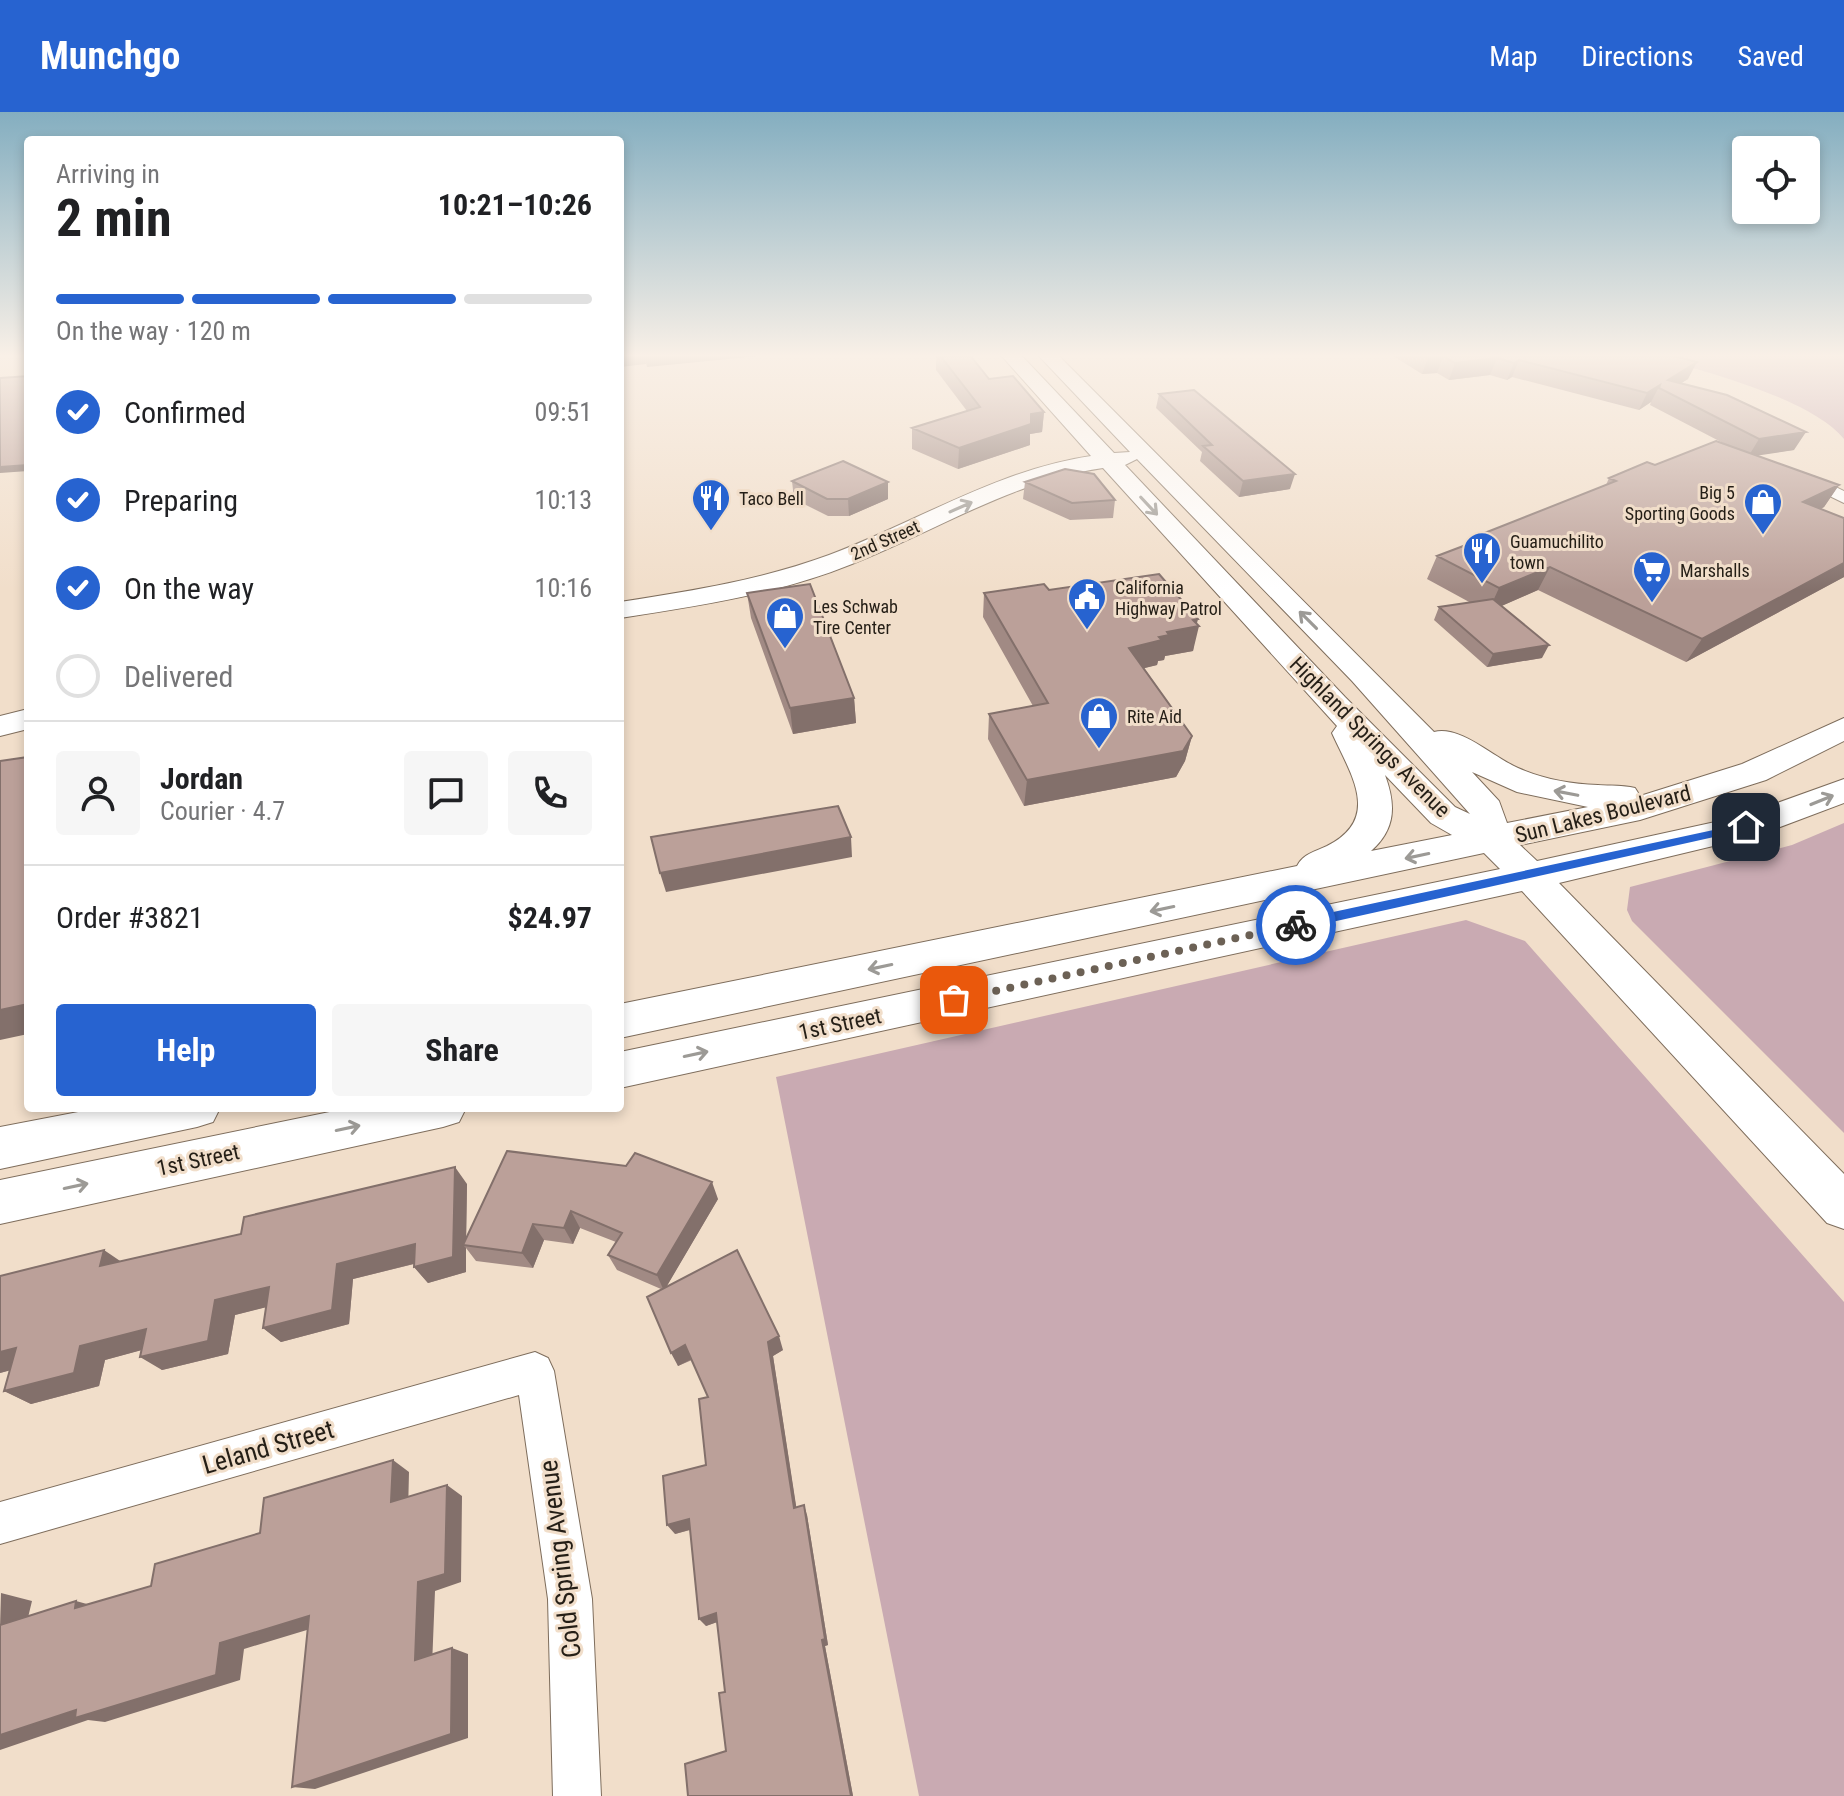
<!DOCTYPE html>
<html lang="en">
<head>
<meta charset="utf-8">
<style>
  body { margin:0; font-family:"Roboto Condensed",sans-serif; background:#f6f6f6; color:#202124; height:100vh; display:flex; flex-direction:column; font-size:30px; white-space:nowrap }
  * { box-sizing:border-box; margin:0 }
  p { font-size:26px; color:#757577 }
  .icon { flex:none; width:44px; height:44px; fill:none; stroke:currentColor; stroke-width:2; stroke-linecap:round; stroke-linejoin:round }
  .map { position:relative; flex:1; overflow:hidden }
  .side { position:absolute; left:24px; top:24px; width:600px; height:976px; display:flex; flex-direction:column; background:#fff; border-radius:8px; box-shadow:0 4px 12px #0003 }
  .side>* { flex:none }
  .buttons { position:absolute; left:1732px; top:24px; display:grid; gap:16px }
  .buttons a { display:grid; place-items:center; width:88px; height:88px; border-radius:8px; background:#fff; box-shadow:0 4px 12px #0003; font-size:40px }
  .pin { position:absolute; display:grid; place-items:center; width:68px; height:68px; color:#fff; margin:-34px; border-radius:16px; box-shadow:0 4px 12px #0006 }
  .courier { position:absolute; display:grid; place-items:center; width:80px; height:80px; margin:-40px; border:6px solid #2763d0; border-radius:50%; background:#fff; color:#222; box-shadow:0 2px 10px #0007 }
  .summary em { font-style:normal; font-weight:700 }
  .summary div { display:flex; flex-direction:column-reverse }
  .summary { display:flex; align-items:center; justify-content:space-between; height:136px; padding:0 32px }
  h1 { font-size:52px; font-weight:700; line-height:60px }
  .bar { display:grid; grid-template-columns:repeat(4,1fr); gap:12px 8px; align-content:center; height:96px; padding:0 32px }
  .bar i { height:10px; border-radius:6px; background:#e0e0e0 }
  .bar .selected { background:#2763d0 }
  .bar p { grid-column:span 4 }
  .line { display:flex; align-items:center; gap:20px; padding:0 32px; border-top:2px solid #e0e0e0 }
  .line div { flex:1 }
  .round { display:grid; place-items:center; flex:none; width:84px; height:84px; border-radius:8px; background:#f6f6f6 }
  ol { padding:0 32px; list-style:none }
  li { display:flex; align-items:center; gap:24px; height:88px }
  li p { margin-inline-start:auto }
  li .icon { padding:8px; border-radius:50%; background:#2763d0; color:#fff; stroke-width:4 }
  li:last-child { color:#757577 }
  li i { width:44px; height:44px; border:4px solid #e0e0e0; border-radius:50% }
  .primary-button { display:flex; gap:16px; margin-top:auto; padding:16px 32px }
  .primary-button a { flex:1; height:92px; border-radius:8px; background:#2763d0; color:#fff; font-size:32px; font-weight:700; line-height:92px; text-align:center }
  .primary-button a+a { background:#f6f6f6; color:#202124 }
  header { display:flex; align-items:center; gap:48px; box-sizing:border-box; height:112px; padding:0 40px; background:#2763d0; color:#fff }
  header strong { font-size:38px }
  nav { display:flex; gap:44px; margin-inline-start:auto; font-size:28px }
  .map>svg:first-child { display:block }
</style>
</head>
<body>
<header>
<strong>Munchgo</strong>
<nav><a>Map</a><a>Directions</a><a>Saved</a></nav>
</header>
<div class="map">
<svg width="1844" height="1684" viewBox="0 0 1844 1684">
  <rect width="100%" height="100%" fill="#f1deca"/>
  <path fill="#c9aab2" d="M 1643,242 L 1844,242 L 1844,327 C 1810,285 1696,257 1643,242 Z
    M 1844,711 L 1844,1021 L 1632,809 L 1627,798 L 1630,775 L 1792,733 Z
    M 1466,808 L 1525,829 L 1844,1190 L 1844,1684 L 919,1684 L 776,965 Z"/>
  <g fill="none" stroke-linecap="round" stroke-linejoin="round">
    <defs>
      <path id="street" d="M 1813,364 L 1844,379 L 1844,391 L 1807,373 L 1805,369 L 1807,365 Z
        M 535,1240 L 548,1246 L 554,1259 L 592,1487 L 601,1684 L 553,1684 L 548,1487 L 519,1283 L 0,1432 L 0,1390 Z"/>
      <path id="secondary" d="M 1000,242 L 1020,242 L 1114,341 L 1130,340 L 1037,242 L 1057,242 L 1434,620 C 1460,613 1493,645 1518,656 C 1543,667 1570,672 1598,673 C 1611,674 1622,673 1635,676 L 1640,684 L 1742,652 L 1844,606 L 1844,629 L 1766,668 L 1640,708 L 1520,733 L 1537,749 L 1738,705 L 1844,667 L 1844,691 L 1759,723 L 1559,771 L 1844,1062 L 1844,1117 L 1827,1111 L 1522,779 L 620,976 L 620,940 L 1500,757 L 1484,741 L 620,926 L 620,892 L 1297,754 C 1303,742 1314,740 1327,734 C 1382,706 1351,663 1332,621 L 1337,614 L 1103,356 C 1012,369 936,419 852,452 C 778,482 698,494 620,506 L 620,490 C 691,479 761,468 829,443 C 917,410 997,358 1091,344 ZM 1137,347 L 1352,569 L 1470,702 L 1455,695 L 1345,585 L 1125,353 ZM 1472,660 L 1517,680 L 1588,695 L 1507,711 L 1499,689 ZM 1385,663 L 1431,711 L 1452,723 L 1371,739 C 1396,717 1396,693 1385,663 Z
        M 28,597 L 28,617 L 0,624 L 0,604 Z
        M 99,996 L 220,996 L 213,1010 L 197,1015 L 0,1057 L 0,1015 Z
        M 349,996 L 466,996 L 459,1010 L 443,1015 L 0,1112 L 0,1068 Z"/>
    </defs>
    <use href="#street" stroke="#7e6d5c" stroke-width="2"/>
    <use href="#secondary" stroke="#7e6d5c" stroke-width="2"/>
    <use href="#street" fill="#fff" fill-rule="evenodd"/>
    <use href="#secondary" fill="#fff" fill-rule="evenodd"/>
  </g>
  <path fill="#a18a84" d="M 936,242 L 969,242 L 989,267 L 1044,300 L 1042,320 L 1030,322 L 1030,333 L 958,357 L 912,337 L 912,316 L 967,299 L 936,258 Z
    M 1390,242 L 1667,242 L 1688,267 L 1681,271 L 1794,338 L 1756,343 L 1839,373 L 1824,395 L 1821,397 L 1844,406 L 1844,465 L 1686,550 L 1538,478 L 1501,494 L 1542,546 L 1487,555 L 1434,508 L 1439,495 L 1471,491 L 1427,467 L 1437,444 L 1480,427 L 1482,422 L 1606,373 L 1609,366 L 1655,353 L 1723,331 L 1650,293 L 1651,290 L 1639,298 L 1512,265 L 1507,268 L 1490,263 L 1449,268 L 1437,261 L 1422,262 Z
    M 1159,282 L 1290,377 L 1239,385 L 1200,349 L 1202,340 L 1156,296 Z
    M 792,369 L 888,387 L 849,404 L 828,404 L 794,387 Z
    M 1025,370 L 1115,388 L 1113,406 L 1070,408 L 1023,387 Z
    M 1049,478 L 1197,512 L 1193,539 L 1165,544 L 1164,548 L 1158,549 L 1157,553 L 1144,556 L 1192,624 L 1185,649 L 1176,665 L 1024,694 L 988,627 L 989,602 L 1033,594 L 983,505 L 984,481 Z
    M 747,481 L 854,586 L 856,611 L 793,622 L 751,506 Z
    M 507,1039 L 718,1087 L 666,1175 L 783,1238 L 773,1244 L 796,1395 L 807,1403 L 828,1533 L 825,1534 L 853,1684 L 688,1684 L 726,1639 L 725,1580 L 717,1510 L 706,1514 L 690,1418 L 675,1422 L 706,1353 L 708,1285 L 692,1248 L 678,1254 L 661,1177 L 617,1158 L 608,1143 L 616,1130 L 580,1116 L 573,1132 L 544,1128 L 533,1156 L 476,1149 L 466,1136 L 466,1160 L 428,1171 L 414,1155 L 414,1152 L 353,1167 L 349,1212 L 281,1230 L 263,1216 L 266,1195 L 235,1203 L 228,1242 L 162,1258 L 141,1238 L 105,1248 L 99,1274 L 31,1292 L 4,1279 L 10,1258 L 0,1261 L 0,1164 L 121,1150 L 467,1072 L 466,1127 Z"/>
  <path fill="#83706b" d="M 620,242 L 644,242 L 646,252 L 620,255 Z
    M 644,242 L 779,242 L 647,255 Z
    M 1443,244 L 1437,261 L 1422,262 L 1428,246 Z
    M 1497,246 L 1490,263 L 1449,268 L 1455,251 Z
    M 1519,248 L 1512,265 L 1507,268 L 1514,251 Z
    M 1697,250 L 1688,267 L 1667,280 L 1668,268 Z
    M 1660,273 L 1651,290 L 1639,298 L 1647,281 Z
    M 1044,300 L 1042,320 L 1030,322 L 1030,333 L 958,357 L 959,336 L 1031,302 Z
    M 1806,320 L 1794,338 L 1748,345 L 1759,327 Z
    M 28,353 L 28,359 L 0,361 L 0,355 Z
    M 1295,362 L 1290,377 L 1239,385 L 1243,369 Z
    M 888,370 L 888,387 L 849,404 L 848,387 Z
    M 1839,373 L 1824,395 L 1788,413 L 1803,390 Z
    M 1844,451 L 1844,465 L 1686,550 L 1702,527 Z
    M 1550,455 L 1538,478 L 1488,500 L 1499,476 Z
    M 1198,507 L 1196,515 L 1199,514 L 1193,539 L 1165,544 L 1164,548 L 1158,549 L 1157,553 L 1125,561 L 1129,536 L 1159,525 L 1167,520 L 1193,508 Z
    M 1549,533 L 1542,546 L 1487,555 L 1493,542 Z
    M 854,586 L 856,611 L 793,622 L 790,596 Z
    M 1192,624 L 1185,649 L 1176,665 L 1024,694 L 1027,668 Z
    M 851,725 L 852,745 L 666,780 L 660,761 Z
    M 28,892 L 28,922 L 0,928 L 0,898 Z
    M 455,1055 L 467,1072 L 466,1133 L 463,1133 L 466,1136 L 466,1160 L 428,1171 L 414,1155 Z
    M 712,1070 L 718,1087 L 664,1179 L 657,1163 Z
    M 571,1099 L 580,1116 L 573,1132 L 564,1116 Z
    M 533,1112 L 544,1128 L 533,1156 L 522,1141 Z
    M 415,1132 L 429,1148 L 353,1167 L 349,1212 L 281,1230 L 263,1216 L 337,1152 Z
    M 104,1138 L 126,1153 L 100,1154 Z
    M 269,1175 L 287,1190 L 235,1203 L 228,1242 L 162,1258 L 140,1245 L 215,1188 Z
    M 146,1217 L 168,1231 L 105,1248 L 99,1274 L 31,1292 L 4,1279 L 80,1234 Z
    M 779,1224 L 783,1238 L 773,1244 L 798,1406 L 794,1396 L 768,1230 Z
    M 685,1233 L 692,1247 L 678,1254 L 671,1241 Z
    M 16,1236 L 42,1250 L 0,1261 L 0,1240 Z
    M 393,1348 L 409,1360 L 408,1401 L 391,1390 Z
    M 447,1373 L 462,1384 L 461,1470 L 435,1479 L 432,1554 L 415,1548 L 418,1470 Z
    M 804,1393 L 807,1403 L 828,1533 L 825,1534 L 853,1684 L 851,1684 L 822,1528 Z
    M 689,1407 L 696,1416 L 675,1422 L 667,1413 Z
    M 1,1481 L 32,1489 L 24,1522 L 0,1516 Z
    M 76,1489 L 105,1497 L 75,1496 Z
    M 716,1501 L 723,1508 L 706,1514 L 699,1507 Z
    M 309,1504 L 330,1511 L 244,1537 L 240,1568 L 105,1610 L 88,1608 L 0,1638 L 0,1623 L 220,1531 Z
    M 452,1536 L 468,1542 L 468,1626 L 315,1677 L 292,1675 Z"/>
  <path fill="#bba099" stroke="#83706b" stroke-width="2" d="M 939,242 L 969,242 L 989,267 L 1013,264 L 1044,300 L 1031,302 L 1031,312 L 959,336 L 912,316 L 980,295 Z
    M 1423,242 L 1667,242 L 1697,250 L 1668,268 L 1727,283 L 1806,320 L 1759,327 L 1659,276 L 1660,273 L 1647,281 L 1519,248 L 1514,251 L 1497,246 L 1455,251 L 1443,244 L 1428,246 Z
    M 28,264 L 28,353 L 0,355 L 0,266 Z
    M 1194,278 L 1295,362 L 1243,369 L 1203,334 L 1212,333 L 1159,282 Z
    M 1716,329 L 1839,373 L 1803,390 L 1844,406 L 1844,451 L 1702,527 L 1550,455 L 1499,476 L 1437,444 L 1487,425 L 1482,422 L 1616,369 L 1609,366 L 1647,350 L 1655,353 Z
    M 843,349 L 888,370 L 848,387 L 827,387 L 792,369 Z
    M 1065,357 L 1094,362 L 1115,388 L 1072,391 L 1025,370 Z
    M 1159,462 L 1198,507 L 1193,508 L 1199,514 L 1167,520 L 1169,523 L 1159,525 L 1162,528 L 1129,536 L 1192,624 L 1183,639 L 1027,668 L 989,602 L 1048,591 L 984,481 L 1044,472 L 1049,478 Z
    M 810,472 L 854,586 L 790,596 L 747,481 Z
    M 1493,487 L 1549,533 L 1493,542 L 1439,495 Z
    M 28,645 L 28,892 L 0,898 L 0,649 Z
    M 838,694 L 851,725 L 660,761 L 651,725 Z
    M 507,1039 L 626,1054 L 635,1041 L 712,1070 L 657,1163 L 608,1143 L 622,1121 L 571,1099 L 564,1116 L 533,1112 L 522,1141 L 463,1133 Z
    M 455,1055 L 453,1145 L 414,1155 L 415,1132 L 337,1152 L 332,1198 L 263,1216 L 269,1175 L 215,1188 L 208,1229 L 140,1245 L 146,1217 L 80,1234 L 74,1261 L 4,1279 L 16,1236 L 0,1240 L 0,1164 L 104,1138 L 100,1154 L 241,1122 L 244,1105 Z
    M 737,1138 L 779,1224 L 768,1230 L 794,1396 L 804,1393 L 825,1527 L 822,1528 L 851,1684 L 688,1684 L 685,1652 L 726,1639 L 719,1581 L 725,1580 L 716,1501 L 699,1507 L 689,1407 L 667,1413 L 663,1364 L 706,1353 L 699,1287 L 708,1285 L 685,1233 L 671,1241 L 647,1185 Z
    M 393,1348 L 391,1390 L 447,1373 L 445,1462 L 418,1470 L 415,1548 L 452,1536 L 451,1622 L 292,1675 L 309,1504 L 220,1531 L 216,1563 L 75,1606 L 76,1598 L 0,1623 L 0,1513 L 76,1489 L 75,1496 L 151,1474 L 155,1452 L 260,1421 L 264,1386 Z"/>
  <defs><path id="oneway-shaft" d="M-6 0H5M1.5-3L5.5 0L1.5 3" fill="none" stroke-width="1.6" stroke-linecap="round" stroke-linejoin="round" transform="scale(2)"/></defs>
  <g stroke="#9c9a96">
    <use href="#oneway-shaft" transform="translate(1149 394) rotate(47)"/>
    <use href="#oneway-shaft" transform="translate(961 395) rotate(-24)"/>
    <use href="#oneway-shaft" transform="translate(1308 508) rotate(-135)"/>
    <use href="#oneway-shaft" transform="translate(1566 681) rotate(-169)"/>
    <use href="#oneway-shaft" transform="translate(1822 688) rotate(-22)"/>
    <use href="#oneway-shaft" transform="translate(1417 744) rotate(168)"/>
    <use href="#oneway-shaft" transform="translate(1162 797) rotate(168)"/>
    <use href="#oneway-shaft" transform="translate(880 855) rotate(168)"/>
    <use href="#oneway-shaft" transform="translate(696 942) rotate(-12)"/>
    <use href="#oneway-shaft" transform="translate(348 1016) rotate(-12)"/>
    <use href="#oneway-shaft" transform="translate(76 1074) rotate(-12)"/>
  </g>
  <linearGradient id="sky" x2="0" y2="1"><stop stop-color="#84aec0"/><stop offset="0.51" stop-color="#f9f0e7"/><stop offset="1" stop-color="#f9f0e7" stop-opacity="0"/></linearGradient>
  <rect width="1844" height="478" fill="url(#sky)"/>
  <path fill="#2763d0" d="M 1746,711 L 1750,712 L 1750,717 L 1296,818 L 1290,813 L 1296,808 Z"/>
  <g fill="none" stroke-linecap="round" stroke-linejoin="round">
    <path stroke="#6c6155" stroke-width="8" stroke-dasharray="0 14.4" d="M 954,888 L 1296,813"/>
  </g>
  <defs>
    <symbol id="restaurant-pin" viewBox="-11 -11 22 30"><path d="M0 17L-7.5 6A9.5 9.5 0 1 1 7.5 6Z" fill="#2763d0" stroke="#f1deca"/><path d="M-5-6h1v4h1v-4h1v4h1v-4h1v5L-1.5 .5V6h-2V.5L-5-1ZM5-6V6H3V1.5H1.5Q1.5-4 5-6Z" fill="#fff"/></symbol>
    <symbol id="shop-pin" viewBox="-11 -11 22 30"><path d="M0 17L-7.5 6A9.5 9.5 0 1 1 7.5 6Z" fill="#2763d0" stroke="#f1deca"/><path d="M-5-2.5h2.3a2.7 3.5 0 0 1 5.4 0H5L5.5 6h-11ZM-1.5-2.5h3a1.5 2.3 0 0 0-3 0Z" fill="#fff"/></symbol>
    <symbol id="supermarket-pin" viewBox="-11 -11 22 30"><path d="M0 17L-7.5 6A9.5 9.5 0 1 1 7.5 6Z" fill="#2763d0" stroke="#f1deca"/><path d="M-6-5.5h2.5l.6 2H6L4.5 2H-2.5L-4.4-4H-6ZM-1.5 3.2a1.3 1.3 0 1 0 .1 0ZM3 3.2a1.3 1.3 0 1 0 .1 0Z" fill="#fff"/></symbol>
    <symbol id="civic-pin" viewBox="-11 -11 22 30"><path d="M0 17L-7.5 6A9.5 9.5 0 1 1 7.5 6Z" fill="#2763d0" stroke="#f1deca"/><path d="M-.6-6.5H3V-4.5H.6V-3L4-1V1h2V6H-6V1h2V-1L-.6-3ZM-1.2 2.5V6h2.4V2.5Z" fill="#fff"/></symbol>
  </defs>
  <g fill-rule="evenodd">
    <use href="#restaurant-pin" x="689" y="364" width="44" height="60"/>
    <use href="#shop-pin" x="1741" y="368" width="44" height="60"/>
    <use href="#restaurant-pin" x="1460" y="417" width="44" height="60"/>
    <use href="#supermarket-pin" x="1630" y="436" width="44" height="60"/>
    <use href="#civic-pin" x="1065" y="463" width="44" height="60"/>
    <use href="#shop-pin" x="763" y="482" width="44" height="60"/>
    <use href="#shop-pin" x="1077" y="582" width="44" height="60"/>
  </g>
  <g text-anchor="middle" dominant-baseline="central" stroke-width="6" stroke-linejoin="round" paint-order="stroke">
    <g font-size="18" fill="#241e16" stroke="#f1deca" text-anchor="start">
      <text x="1735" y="380" text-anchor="end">Big 5<tspan x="1735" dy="21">Sporting Goods</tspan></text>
      <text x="739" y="386">Taco Bell</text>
      <text x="1510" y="429">Guamuchilito<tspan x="1510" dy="21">town</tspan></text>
      <text x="1680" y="458">Marshalls</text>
      <text x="1115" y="475">California<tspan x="1115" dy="21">Highway Patrol</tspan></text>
      <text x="813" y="494">Les Schwab<tspan x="813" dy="21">Tire Center</tspan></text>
      <text x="1127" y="604">Rite Aid</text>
    </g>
    <g font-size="18" fill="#241e16" stroke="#f1deca">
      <text transform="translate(885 428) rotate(-24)">2nd Street</text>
    </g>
    <g font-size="22" fill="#241e16" stroke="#f1deca">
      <text transform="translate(1370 625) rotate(45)">Highland Springs Avenue</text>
      <text transform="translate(1603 702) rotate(-14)">Sun Lakes Boulevard</text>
      <text transform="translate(840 912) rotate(-12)">1st Street</text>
      <text transform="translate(198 1048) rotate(-12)">1st Street</text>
    </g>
    <g font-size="26" fill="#241e16" stroke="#f1deca">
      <text transform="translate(268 1335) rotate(-16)">Leland Street</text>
      <text transform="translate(560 1447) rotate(-97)">Cold Spring Avenue</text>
    </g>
  </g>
</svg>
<div class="buttons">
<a><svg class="icon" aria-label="locate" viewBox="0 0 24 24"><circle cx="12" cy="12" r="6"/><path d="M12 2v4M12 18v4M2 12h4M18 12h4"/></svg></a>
</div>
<div class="pin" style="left:954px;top:888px;background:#ea580c"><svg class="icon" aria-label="bag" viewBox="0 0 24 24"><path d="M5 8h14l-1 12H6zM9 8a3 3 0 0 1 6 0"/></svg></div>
<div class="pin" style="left:1746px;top:715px;background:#1f2937"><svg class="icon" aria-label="home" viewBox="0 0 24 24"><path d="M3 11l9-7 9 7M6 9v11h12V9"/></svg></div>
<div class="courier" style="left:1296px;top:813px"><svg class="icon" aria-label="bike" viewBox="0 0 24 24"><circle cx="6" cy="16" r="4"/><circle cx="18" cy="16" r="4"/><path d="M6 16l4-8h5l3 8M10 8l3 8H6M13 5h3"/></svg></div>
<section class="side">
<div class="summary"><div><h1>2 min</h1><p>Arriving in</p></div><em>10:21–10:26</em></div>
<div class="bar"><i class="selected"></i><i class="selected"></i><i class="selected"></i><i></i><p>On the way · 120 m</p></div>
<ol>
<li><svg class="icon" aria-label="check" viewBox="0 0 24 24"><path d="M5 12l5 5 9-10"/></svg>Confirmed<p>09:51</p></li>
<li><svg class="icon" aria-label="check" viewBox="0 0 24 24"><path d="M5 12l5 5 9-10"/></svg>Preparing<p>10:13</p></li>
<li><svg class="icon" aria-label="check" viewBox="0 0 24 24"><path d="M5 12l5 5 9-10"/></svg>On the way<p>10:16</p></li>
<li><i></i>Delivered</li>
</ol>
<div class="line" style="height:144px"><a class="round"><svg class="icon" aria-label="person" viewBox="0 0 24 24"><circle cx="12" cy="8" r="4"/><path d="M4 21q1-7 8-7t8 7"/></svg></a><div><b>Jordan</b><p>Courier · 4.7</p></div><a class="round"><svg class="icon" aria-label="chat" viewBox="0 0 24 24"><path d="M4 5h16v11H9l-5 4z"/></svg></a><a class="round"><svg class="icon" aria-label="phone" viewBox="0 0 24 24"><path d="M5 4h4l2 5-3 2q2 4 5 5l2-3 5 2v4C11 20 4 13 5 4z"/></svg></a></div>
<div class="line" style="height:104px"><div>Order #3821</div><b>$24.97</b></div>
<div class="primary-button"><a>Help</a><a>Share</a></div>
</section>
</div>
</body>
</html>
